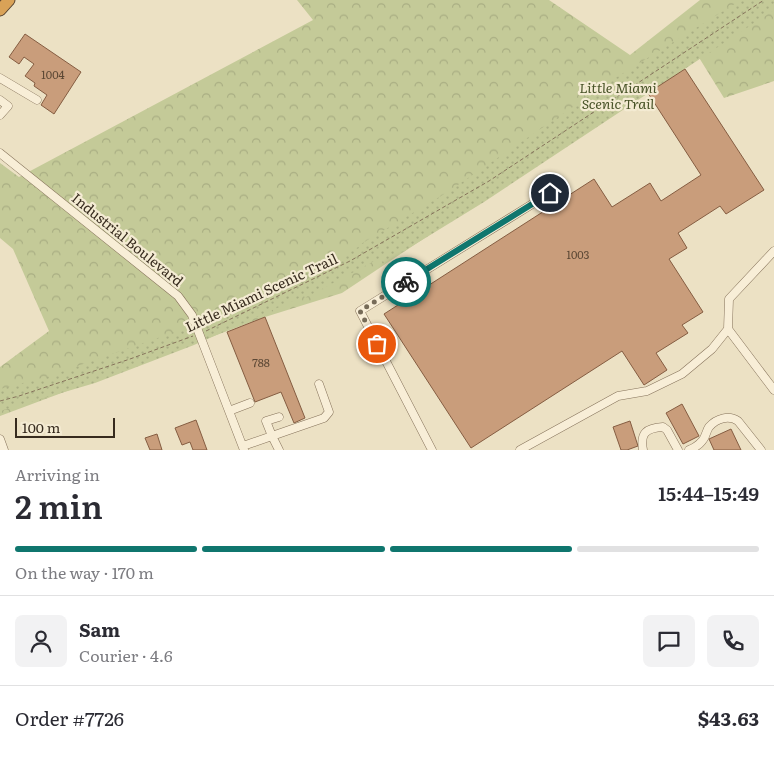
<!DOCTYPE html>
<html lang="en">
<head>
<meta charset="utf-8">
<style>
  body { margin:0; font-family:Literata,serif; background:#f2f2f3; color:#2b2b33; height:100vh; display:flex; flex-direction:column; font-size:19px; white-space:nowrap }
  * { box-sizing:border-box; margin:0 }
  p { font-size:16px; color:#7c7c81 }
  .icon { flex:none; width:28px; height:28px; fill:none; stroke:currentColor; stroke-width:2; stroke-linecap:round; stroke-linejoin:round }
  .map { position:relative; height:450px; overflow:hidden }
  .drawer { display:flex; flex-direction:column; background:#fff; flex:1 }
  .drawer>* { flex:none }
  .scale { position:absolute; left:15px; bottom:12px; width:100px; box-sizing:border-box; padding-left:5px; border:2px solid #372b1e; border-top:0; font-size:14px; line-height:18px; white-space:nowrap; color:#372b1e; -webkit-text-stroke:4px #f4ebd3; paint-order:stroke }
  .pin { position:absolute; display:grid; place-items:center; width:42px; height:42px; color:#fff; margin:-21px; border:2px solid #fff; border-radius:50%; box-shadow:0 1px 5px #0007 }
  .courier { position:absolute; display:grid; place-items:center; width:50px; height:50px; margin:-25px; border:4px solid #0f766e; border-radius:50%; background:#fff; color:#222; box-shadow:0 1px 6px #0007 }
  .overview em { font-style:normal; font-weight:600 }
  .overview div { display:flex; flex-direction:column-reverse }
  .overview { display:flex; align-items:center; justify-content:space-between; height:85px; padding:0 15px }
  h1 { font-size:32px; font-weight:600; line-height:38px }
  .bar { display:grid; grid-template-columns:repeat(4,1fr); gap:8px 5px; align-content:center; height:60px; padding:0 15px }
  .bar i { height:6px; border-radius:4px; background:#e1e1e2 }
  .bar .selected { background:#0f766e }
  .bar p { grid-column:span 4 }
  .line { display:flex; align-items:center; gap:12px; padding:0 15px; border-top:1px solid #e1e1e2 }
  .line div { flex:1 }
  .round { display:grid; place-items:center; flex:none; width:52px; height:52px; border-radius:8px; background:#f2f2f3 }
  .map>svg:first-child { display:block }
</style>
</head>
<body>
<div class="map">
<svg width="774" height="450" viewBox="0 0 774 450">
  <defs>
    <pattern id="forest-crowns" width="20" height="18" patternUnits="userSpaceOnUse" patternTransform="scale(1.25)"><rect width="20" height="18" fill="#c4ca98"/><path d="M2 6a3 3 0 1 1 6 0M12 15a3 3 0 1 1 6 0" fill="none" stroke="#a9ae83"/></pattern>
    <pattern id="park-dots" width="8" height="8" patternUnits="userSpaceOnUse" patternTransform="scale(1.25)"><rect width="8" height="8" fill="#c4ca98"/><path d="M2 2h.1M6 6h.1" fill="none" stroke="#a9ae83" stroke-width="1.8" stroke-linecap="round"/></pattern>
  </defs>
  <rect width="100%" height="100%" fill="#ece1c4"/>
  <path fill="url(#forest-crowns)" d="M 297,0 L 549,0 L 630,55 L 700,0 L 774,0 L 774,81 L 724,98 L 698,56 L 342,293 L 265,317 L 0,416 L 0,367 L 49,331 L 13,249 L 0,238 L 0,163 L 19,177 L 313,20 Z"/>
  <path fill="url(#park-dots)" d="M 741,0 L 774,0 L 774,10 L 484,202 L 383,264 L 380,258 L 305,298 L 304,296 L 194,345 L 95,383 L 0,411 L 0,389 L 46,377 L 218,317 L 296,281 L 362,245 L 361,244 L 446,193 L 617,77 Z"/>
  <path fill="#c99d7b" stroke="#855d42" d="M 25,34 L 81,72 L 54,114 L 41,105 L 47,95 L 34,86 L 35,83 L 25,76 L 34,64 L 24,57 L 19,64 L 9,57 Z
    M 685,69 L 764,190 L 726,214 L 720,206 L 678,233 L 687,248 L 669,259 L 703,312 L 682,325 L 688,333 L 656,353 L 667,370 L 644,385 L 622,351 L 471,448 L 384,314 L 594,179 L 612,207 L 650,183 L 661,201 L 701,175 L 648,93 Z
    M 265,317 L 305,418 L 294,423 L 281,392 L 255,402 L 227,332 Z
    M 682,404 L 699,436 L 683,444 L 666,413 Z
    M 196,420 L 207,450 L 193,450 L 190,442 L 182,445 L 175,428 Z
    M 630,421 L 638,446 L 627,450 L 621,450 L 613,427 Z
    M 731,429 L 741,450 L 714,450 L 709,439 Z
    M 157,434 L 162,450 L 150,450 L 145,438 Z"/>
  <g fill="none" stroke-linecap="round" stroke-linejoin="round">
    <defs>
      <path id="minor" d="M 0,78 L 37,100
        M 0,100 L 8,106 L 0,115
        M 0,153 L 178,296 L 192,315 L 244,450
        M 728,329 L 774,390
        M 229,411 L 250,403
        M 279,417 L 266,421 L 272,436 L 324,418 L 329,412 L 319,384
        M 0,439 L 4,450
        M 243,446 L 272,436 L 279,450
        M 432,450 L 360,311 L 550,193
        M 520,450 L 618,396 L 647,391 L 682,374 L 712,349 L 728,329 L 729,299 L 774,251
        M 643,450 C 640,433 646,428 663,427 L 667,430 L 678,450
        M 689,450 C 694,448 699,445 702,441 C 706,437 706,431 709,427 C 717,418 729,415 738,421 L 761,450"/>
      <path id="highway" d="M 0,10 L 9,0"/>
    </defs>
    <use href="#minor" stroke="#86735b" stroke-width="9"/>
    <use href="#highway" stroke="#54412f" stroke-width="13"/>
    <path stroke="#86735b" stroke-width="1" stroke-dasharray="4 2.5" stroke-linecap="butt" d="M 206,331 L 350,261 L 489,181 L 764,0
      M 0,401 L 19,396 L 130,359 L 193,336"/>
    <use href="#minor" stroke="#f8eed7" stroke-width="8"/>
    <use href="#highway" stroke="#d9a257" stroke-width="11"/>
  </g>
  <g fill="none" stroke-linecap="round" stroke-linejoin="round">
    <path stroke="#766b58" stroke-width="5" stroke-dasharray="0 9" d="M 377,344 L 360,311 L 406,282"/>
    <path stroke="#0f766e" stroke-width="6" d="M 406,282 L 550,193"/>
  </g>
  <g text-anchor="middle" dominant-baseline="central" stroke-width="4.5" stroke-linejoin="round" paint-order="stroke">
    <g font-size="11" fill="#5c4835">
      <text x="53" y="74">1004</text>
      <text x="578" y="254">1003</text>
      <text x="261" y="362">788</text>
    </g>
    <g font-size="14" font-style="italic" fill="#475226" stroke="#f4ebd3">
      <text x="618" y="87">Little Miami<tspan x="618" dy="16">Scenic Trail</tspan></text>
    </g>
    <g font-size="14" fill="#372b1e" stroke="#f4ebd3">
      <text transform="translate(128 239) rotate(39)">Industrial Boulevard</text>
      <text transform="translate(261 292) rotate(-25)">Little Miami Scenic Trail</text>
    </g>
  </g>
</svg>
<div class="scale">100 m</div>
<div class="pin" style="left:377px;top:344px;background:#ea580c"><svg class="icon" aria-label="bag" viewBox="0 0 24 24"><path d="M5 8h14l-1 12H6zM9 8a3 3 0 0 1 6 0"/></svg></div>
<div class="pin" style="left:550px;top:193px;background:#1f2937"><svg class="icon" aria-label="home" viewBox="0 0 24 24"><path d="M3 11l9-7 9 7M6 9v11h12V9"/></svg></div>
<div class="courier" style="left:406px;top:282px"><svg class="icon" aria-label="bike" viewBox="0 0 24 24"><circle cx="6" cy="16" r="4"/><circle cx="18" cy="16" r="4"/><path d="M6 16l4-8h5l3 8M10 8l3 8H6M13 5h3"/></svg></div>
</div>
<section class="drawer">
<div class="overview"><div><h1>2 min</h1><p>Arriving in</p></div><em>15:44–15:49</em></div>
<div class="bar"><i class="selected"></i><i class="selected"></i><i class="selected"></i><i></i><p>On the way · 170 m</p></div>
<div class="line" style="height:90px"><a class="round"><svg class="icon" aria-label="person" viewBox="0 0 24 24"><circle cx="12" cy="8" r="4"/><path d="M4 21q1-7 8-7t8 7"/></svg></a><div><b>Sam</b><p>Courier · 4.6</p></div><a class="round"><svg class="icon" aria-label="chat" viewBox="0 0 24 24"><path d="M4 5h16v11H9l-5 4z"/></svg></a><a class="round"><svg class="icon" aria-label="phone" viewBox="0 0 24 24"><path d="M5 4h4l2 5-3 2q2 4 5 5l2-3 5 2v4C11 20 4 13 5 4z"/></svg></a></div>
<div class="line" style="height:65px"><div>Order #7726</div><b>$43.63</b></div>
</section>
</body>
</html>
